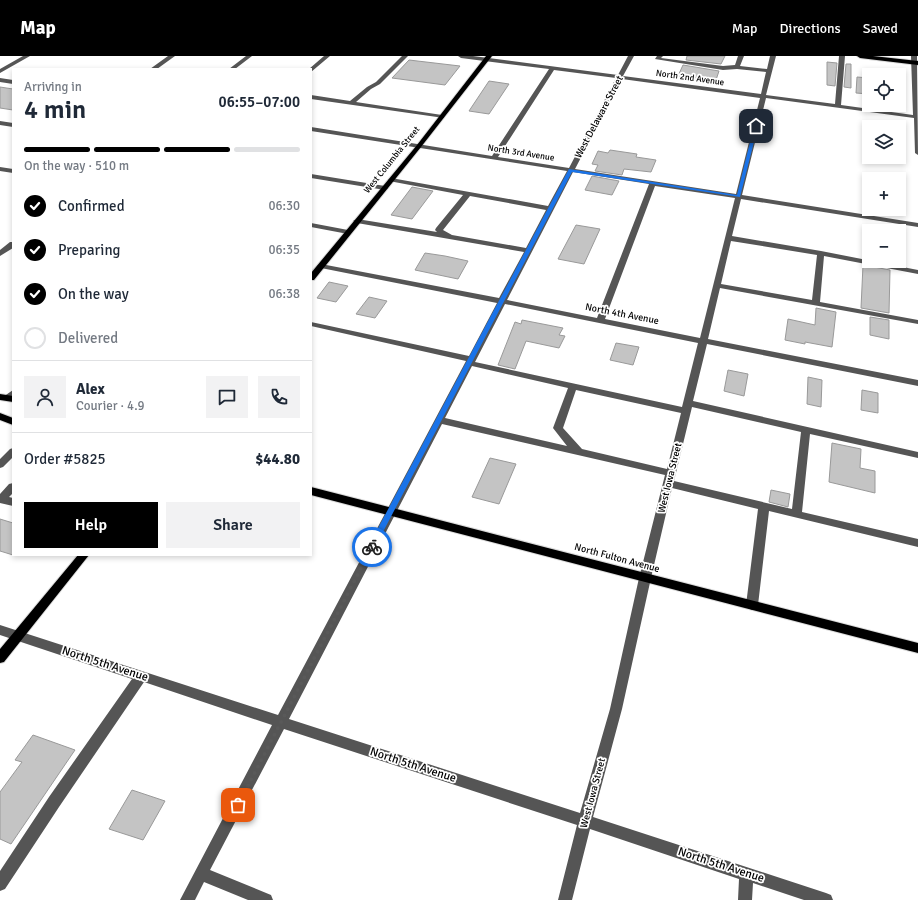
<!DOCTYPE html>
<html lang="en">
<head>
<meta charset="utf-8">
<style>
  body { margin:0; font-family:Signika,sans-serif; background:#f2f2f3; color:#1f2937; height:100vh; display:flex; flex-direction:column; font-size:15px; white-space:nowrap }
  * { box-sizing:border-box; margin:0 }
  p { font-size:13px; color:#747a83 }
  .icon { flex:none; width:22px; height:22px; fill:none; stroke:currentColor; stroke-width:2; stroke-linecap:round; stroke-linejoin:round }
  .map { position:relative; flex:1; overflow:hidden }
  .sheet { position:absolute; left:12px; top:12px; width:300px; height:488px; display:flex; flex-direction:column; background:#fff; border-radius:0px; box-shadow:0 2px 6px #0003 }
  .sheet>* { flex:none }
  .buttons { position:absolute; left:862px; top:12px; display:grid; gap:8px }
  .buttons a { display:grid; place-items:center; width:44px; height:44px; border-radius:0px; background:#fff; box-shadow:0 2px 6px #0003; font-size:20px }
  .pin { position:absolute; display:grid; place-items:center; width:34px; height:34px; color:#fff; margin:-17px; border-radius:8px; box-shadow:0 2px 6px #0006 }
  .courier { position:absolute; display:grid; place-items:center; width:40px; height:40px; margin:-20px; border:3px solid #1a73e8; border-radius:50%; background:#fff; color:#222; box-shadow:0 1px 5px #0007 }
  .head em { font-style:normal; font-weight:600 }
  .head div { display:flex; flex-direction:column-reverse }
  .head { display:flex; align-items:center; justify-content:space-between; height:68px; padding:0 12px }
  h1 { font-size:26px; font-weight:600; line-height:30px }
  .bar { display:grid; grid-template-columns:repeat(4,1fr); gap:6px 4px; align-content:center; height:48px; padding:0 12px }
  .bar i { height:5px; border-radius:3px; background:#e0e1e3 }
  .bar .on { background:#000 }
  .bar p { grid-column:span 4 }
  .line { display:flex; align-items:center; gap:10px; padding:0 12px; border-top:1px solid #e0e1e3 }
  .line div { flex:1 }
  .round { display:grid; place-items:center; flex:none; width:42px; height:42px; border-radius:0px; background:#f2f2f3 }
  ol { padding:0 12px; list-style:none }
  li { display:flex; align-items:center; gap:12px; height:44px }
  li p { margin-inline-start:auto }
  li .icon { padding:4px; border-radius:50%; background:#000; color:#fff; stroke-width:4 }
  li:last-child { color:#747a83 }
  li i { width:22px; height:22px; border:2px solid #e0e1e3; border-radius:50% }
  .action { display:flex; gap:8px; margin-top:auto; padding:8px 12px }
  .action a { flex:1; height:46px; border-radius:0px; background:#000; color:#fff; font-size:16px; font-weight:600; line-height:46px; text-align:center }
  .action a+a { background:#f2f2f3; color:#1f2937 }
  header { display:flex; align-items:center; gap:24px; box-sizing:border-box; height:56px; padding:0 20px; background:#000; color:#fff }
  header strong { font-size:19px }
  nav { display:flex; gap:22px; margin-inline-start:auto; font-size:14px }
  .map>svg:first-child { display:block }
</style>
</head>
<body>
<header>
<strong>Map</strong>
<nav><a>Map</a><a>Directions</a><a>Saved</a></nav>
</header>
<div class="map">
<svg width="918" height="844" viewBox="0 0 918 844">
  <rect width="100%" height="100%" fill="#fff"/>
  <path fill="#c4c4c4" stroke="#999" d="M 687,0 L 725,0 L 721,8 L 686,4 Z
    M 409,4 L 460,10 L 445,29 L 392,22 Z
    M 827,6 L 837,7 L 835,30 L 827,29 Z
    M 846,8 L 851,8 L 851,32 L 844,31 Z
    M 683,9 L 719,15 L 716,24 L 678,20 Z
    M 857,21 L 869,22 L 869,38 L 856,37 Z
    M 489,25 L 509,28 L 489,58 L 469,55 Z
    M 0,31 L 13,33 L 13,54 L 0,52 Z
    M 610,94 L 637,98 L 636,101 L 656,104 L 651,116 L 624,113 L 622,119 L 595,115 L 598,109 L 592,108 L 598,95 L 608,97 Z
    M 592,120 L 619,125 L 612,139 L 585,134 Z
    M 412,131 L 433,135 L 412,163 L 391,159 Z
    M 576,169 L 600,173 L 584,208 L 558,203 Z
    M 425,197 L 445,200 L 468,205 L 458,223 L 415,214 Z
    M 863,209 L 890,214 L 889,257 L 861,252 Z
    M 329,226 L 348,230 L 336,246 L 317,242 Z
    M 369,241 L 387,245 L 375,262 L 356,258 Z
    M 816,252 L 836,256 L 832,291 L 805,286 L 805,288 L 785,284 L 788,263 L 815,269 Z
    M 870,261 L 889,264 L 889,283 L 870,279 Z
    M 522,264 L 563,272 L 559,279 L 565,280 L 559,292 L 526,285 L 515,313 L 498,309 L 515,266 L 521,268 Z
    M 616,287 L 639,291 L 633,309 L 610,304 Z
    M 728,314 L 748,318 L 744,340 L 724,335 Z
    M 808,321 L 822,324 L 821,351 L 807,348 Z
    M 862,334 L 878,337 L 878,357 L 861,354 Z
    M 832,387 L 861,393 L 860,412 L 875,415 L 875,437 L 829,426 Z
    M 490,402 L 516,408 L 499,448 L 472,441 Z
    M 771,434 L 790,438 L 788,451 L 769,446 Z
    M 0,463 L 13,467 L 13,499 L 0,495 Z
    M 33,679 L 75,694 L 11,788 L 0,783 L 0,736 L 22,706 L 15,704 Z
    M 132,734 L 165,745 L 143,784 L 109,773 Z"/>
  <g fill="none" stroke-linecap="round" stroke-linejoin="round">
    <defs>
      <path id="major" d="M 486,0 L 492,0 L 421,91 L 314,224 L 311,224 L 311,217 L 417,89 Z
        M 857,0 L 873,0 L 918,5 L 918,9 L 860,2 Z
        M 0,338 L 13,340 L 13,346 L 0,344 Z
        M 0,357 L 13,362 L 13,369 L 0,364 Z
        M 311,431 L 918,587 L 918,597 L 311,439 Z
        M 78,499 L 89,499 L 4,606 L 0,607 L 0,593 Z"/>
    </defs>
    <use href="#major" stroke="#dbdbdb" stroke-width="2"/>
    <path fill="#555" fill-rule="evenodd" d="M 23,0 L 30,0 L 0,17 L 0,13 Z
      M 168,0 L 175,0 L 157,13 L 150,13 Z
      M 246,0 L 252,0 L 235,13 L 229,13 Z
      M 324,0 L 330,0 L 311,16 L 311,13 L 309,13 Z
      M 402,0 L 408,0 L 380,28 L 371,33 L 356,46 L 442,59 L 444,60 L 444,62 L 311,43 L 311,39 L 350,45 L 367,31 L 376,26 Z
      M 458,0 L 473,0 L 618,19 L 628,0 L 634,0 L 623,20 L 761,38 L 766,16 L 737,13 L 723,14 L 655,3 L 657,0 L 663,0 L 661,2 L 723,10 L 735,9 L 738,0 L 744,0 L 740,10 L 767,13 L 770,0 L 776,0 L 766,39 L 835,48 L 839,0 L 845,0 L 841,49 L 913,59 L 911,0 L 917,0 L 918,99 L 915,97 L 914,62 L 766,42 L 742,139 L 918,167 L 918,171 L 741,143 L 732,180 L 821,195 L 918,214 L 918,218 L 824,200 L 820,246 L 918,264 L 918,268 L 720,232 L 708,283 L 918,324 L 918,330 L 707,288 L 693,345 L 918,396 L 918,402 L 810,378 L 802,456 L 918,483 L 918,491 L 769,455 L 758,549 L 756,552 L 752,554 L 748,552 L 746,549 L 758,453 L 672,432 L 651,522 L 622,653 L 593,761 L 826,837 L 831,839 L 833,844 L 804,844 L 753,827 L 752,844 L 738,844 L 739,823 L 590,773 L 572,844 L 558,844 L 577,769 L 284,673 L 210,814 L 271,839 L 273,844 L 248,844 L 204,826 L 195,844 L 180,844 L 272,669 L 144,626 L 59,751 L 5,833 L 0,835 L 0,815 L 49,741 L 132,623 L 0,579 L 0,569 L 278,659 L 466,305 L 311,270 L 311,266 L 469,300 L 497,247 L 321,212 L 317,210 L 321,208 L 499,242 L 524,196 L 357,167 L 353,165 L 357,163 L 437,176 L 435,174 L 436,172 L 463,139 L 389,125 L 388,124 L 391,122 L 548,150 L 567,115 L 311,75 L 311,71 L 492,100 L 549,13 L 461,2 ZM 554,14 L 616,22 L 569,112 L 498,101 ZM 622,23 L 760,42 L 736,138 L 575,113 ZM 573,116 L 649,128 L 597,262 L 507,244 ZM 655,130 L 735,142 L 700,282 L 605,263 ZM 470,140 L 546,154 L 526,192 L 452,179 L 443,174 ZM 731,185 L 817,199 L 812,244 L 721,228 ZM 505,248 L 698,287 L 682,351 L 475,306 ZM 472,310 L 568,332 L 553,372 L 567,390 L 445,362 ZM 576,334 L 681,357 L 667,413 L 582,393 L 563,372 ZM 692,351 L 801,376 L 792,453 L 674,425 ZM 442,368 L 665,419 L 639,522 L 610,653 L 580,757 L 289,663 Z
      M 0,22 L 13,24 L 13,28 L 0,26 Z
      M 0,65 L 13,67 L 13,71 L 0,69 Z
      M 0,111 L 13,113 L 13,117 L 0,115 Z
      M 311,118 L 385,130 L 388,132 L 385,134 L 311,122 Z
      M 311,167 L 348,174 L 352,176 L 348,178 L 311,171 Z
      M 10,186 L 13,186 L 13,192 L 0,200 L 0,194 Z
      M 13,334 L 13,342 L 8,344 L 5,343 L 3,341 Z
      M 13,392 L 13,401 L 3,411 L 0,412 L 0,403 L 10,393 Z
      M 13,427 L 13,437 L 9,441 L 13,442 L 13,450 L 0,447 L 0,438 L 9,428 Z"/>
    <use href="#major" fill="#000" fill-rule="evenodd"/>
  </g>
  <path fill="#1a73e8" d="M 756,68 L 758,70 L 740,141 L 572,116 L 374,493 L 369,493 L 368,491 L 569,113 L 737,139 L 754,70 Z"/>
  <g fill="none" stroke-linecap="round" stroke-linejoin="round">
    <path stroke="#595959" stroke-width="4" stroke-dasharray="0 7.2" d="M 238,749 L 372,491"/>
  </g>
  <g text-anchor="middle" dominant-baseline="central" stroke-width="3.5" stroke-linejoin="round" paint-order="stroke">
    <g font-size="9" fill="#000" stroke="#fff">
      <text transform="translate(690 22) rotate(8)">North 2nd Avenue</text>
      <text transform="translate(521 97) rotate(9)">North 3rd Avenue</text>
      <text transform="translate(392 104) rotate(-51)">West Columbia Street</text>
    </g>
    <g font-size="10" fill="#000" stroke="#fff">
      <text transform="translate(599 61) rotate(-62)">West Delaware Street</text>
      <text transform="translate(622 258) rotate(11)">North 4th Avenue</text>
      <text transform="translate(670 422) rotate(-76)">West Iowa Street</text>
      <text transform="translate(617 502) rotate(15)">North Fulton Avenue</text>
      <text transform="translate(593 737) rotate(-75)">West Iowa Street</text>
    </g>
    <g font-size="12" fill="#000" stroke="#fff">
      <text transform="translate(105 608) rotate(18)">North 5th Avenue</text>
      <text transform="translate(413 709) rotate(18)">North 5th Avenue</text>
      <text transform="translate(721 809) rotate(18)">North 5th Avenue</text>
    </g>
  </g>
</svg>
<div class="buttons">
<a><svg class="icon" aria-label="locate" viewBox="0 0 24 24"><circle cx="12" cy="12" r="6"/><path d="M12 2v4M12 18v4M2 12h4M18 12h4"/></svg></a>
<a><svg class="icon" aria-label="layers" viewBox="0 0 24 24"><path d="M12 4l9 5-9 5-9-5zM3 14l9 5 9-5"/></svg></a>
<a>+</a>
<a>−</a>
</div>
<div class="pin" style="left:238px;top:749px;background:#ea580c"><svg class="icon" aria-label="bag" viewBox="0 0 24 24"><path d="M5 8h14l-1 12H6zM9 8a3 3 0 0 1 6 0"/></svg></div>
<div class="pin" style="left:756px;top:70px;background:#1f2937"><svg class="icon" aria-label="home" viewBox="0 0 24 24"><path d="M3 11l9-7 9 7M6 9v11h12V9"/></svg></div>
<div class="courier" style="left:372px;top:491px"><svg class="icon" aria-label="bike" viewBox="0 0 24 24"><circle cx="6" cy="16" r="4"/><circle cx="18" cy="16" r="4"/><path d="M6 16l4-8h5l3 8M10 8l3 8H6M13 5h3"/></svg></div>
<section class="sheet">
<div class="head"><div><h1>4 min</h1><p>Arriving in</p></div><em>06:55–07:00</em></div>
<div class="bar"><i class="on"></i><i class="on"></i><i class="on"></i><i></i><p>On the way · 510 m</p></div>
<ol>
<li><svg class="icon" aria-label="check" viewBox="0 0 24 24"><path d="M5 12l5 5 9-10"/></svg>Confirmed<p>06:30</p></li>
<li><svg class="icon" aria-label="check" viewBox="0 0 24 24"><path d="M5 12l5 5 9-10"/></svg>Preparing<p>06:35</p></li>
<li><svg class="icon" aria-label="check" viewBox="0 0 24 24"><path d="M5 12l5 5 9-10"/></svg>On the way<p>06:38</p></li>
<li><i></i>Delivered</li>
</ol>
<div class="line" style="height:72px"><a class="round"><svg class="icon" aria-label="person" viewBox="0 0 24 24"><circle cx="12" cy="8" r="4"/><path d="M4 21q1-7 8-7t8 7"/></svg></a><div><b>Alex</b><p>Courier · 4.9</p></div><a class="round"><svg class="icon" aria-label="chat" viewBox="0 0 24 24"><path d="M4 5h16v11H9l-5 4z"/></svg></a><a class="round"><svg class="icon" aria-label="phone" viewBox="0 0 24 24"><path d="M5 4h4l2 5-3 2q2 4 5 5l2-3 5 2v4C11 20 4 13 5 4z"/></svg></a></div>
<div class="line" style="height:52px"><div>Order #5825</div><b>$44.80</b></div>
<div class="action"><a>Help</a><a>Share</a></div>
</section>
</div>
</body>
</html>
